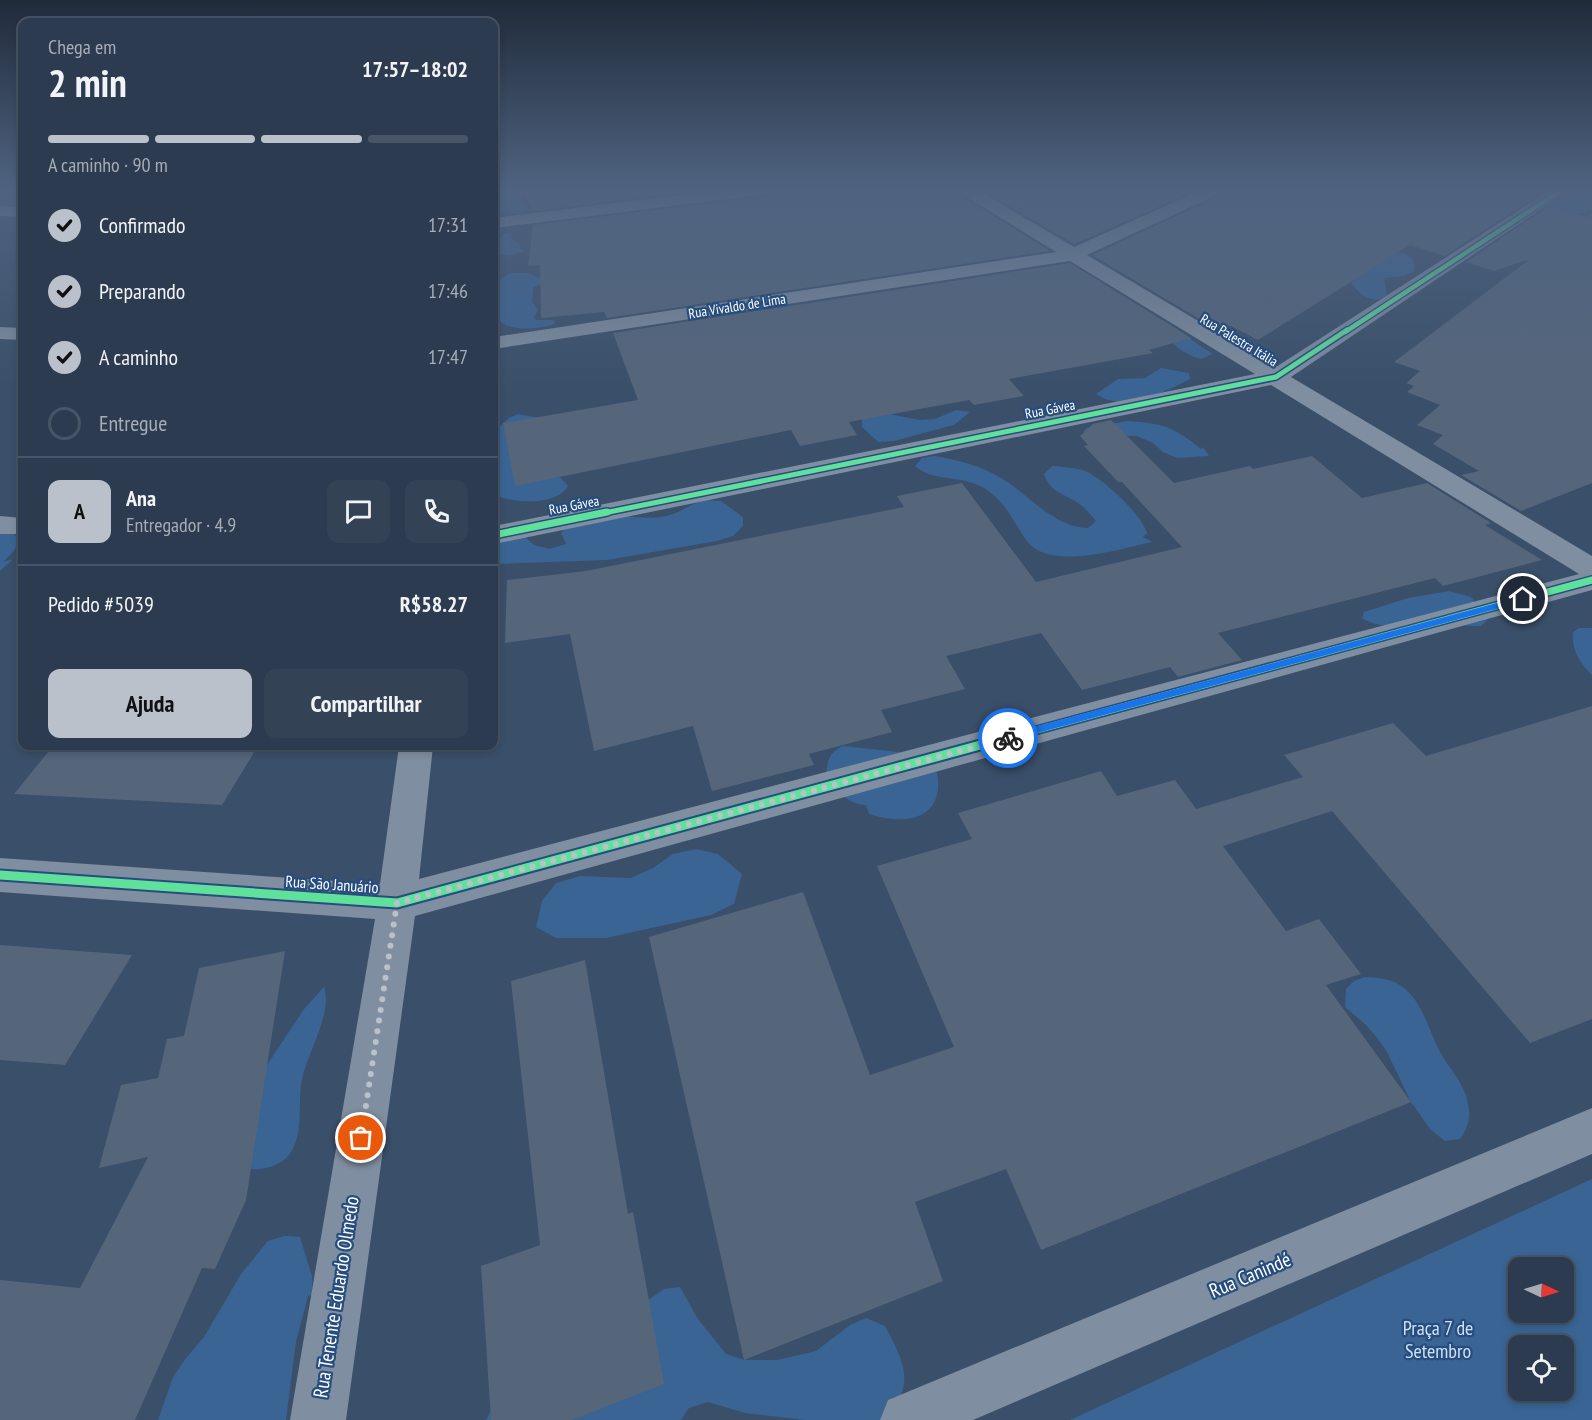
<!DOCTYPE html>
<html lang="pt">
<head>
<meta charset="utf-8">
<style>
  body { margin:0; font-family:"PT Sans Narrow",sans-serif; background:#344256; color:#f1f3f6; height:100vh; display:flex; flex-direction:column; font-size:22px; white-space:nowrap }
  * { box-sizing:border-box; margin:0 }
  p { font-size:20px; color:#a6adb7 }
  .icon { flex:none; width:33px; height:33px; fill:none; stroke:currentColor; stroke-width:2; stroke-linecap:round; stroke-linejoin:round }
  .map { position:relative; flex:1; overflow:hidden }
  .panel { position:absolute; left:18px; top:18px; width:480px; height:732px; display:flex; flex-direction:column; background:#2c3b4f; border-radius:12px; box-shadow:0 3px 9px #0003,0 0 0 2px #485566 }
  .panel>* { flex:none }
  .needle { width:39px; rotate:94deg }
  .controls { position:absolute; left:1508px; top:1257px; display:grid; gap:12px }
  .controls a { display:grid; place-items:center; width:66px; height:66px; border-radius:12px; background:#2c3b4f; box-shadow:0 3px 9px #0003,0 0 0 2px #485566; font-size:30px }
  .pin { position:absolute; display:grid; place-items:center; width:51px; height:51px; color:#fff; margin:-26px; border:3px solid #fff; border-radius:50%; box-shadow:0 2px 6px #0007 }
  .courier { position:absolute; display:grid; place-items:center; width:60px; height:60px; margin:-30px; border:4px solid #1a73e8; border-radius:50%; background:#fff; color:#222; box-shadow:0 2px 8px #0007 }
  .summary em { font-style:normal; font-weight:600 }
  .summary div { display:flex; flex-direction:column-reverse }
  .summary { display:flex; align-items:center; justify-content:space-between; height:102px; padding:0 30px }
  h1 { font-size:39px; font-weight:600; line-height:45px }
  .bar { display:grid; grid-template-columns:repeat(4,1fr); gap:9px 6px; align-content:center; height:72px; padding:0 30px }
  .bar i { height:8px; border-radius:4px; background:#485566 }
  .bar .selected { background:#bac1ca }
  .bar p { grid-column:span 4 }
  .line { display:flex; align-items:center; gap:15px; padding:0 30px; border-top:2px solid #485566 }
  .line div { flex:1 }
  .round { display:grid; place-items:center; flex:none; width:63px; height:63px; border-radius:12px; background:#344256 }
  ol { padding:0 30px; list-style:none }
  li { display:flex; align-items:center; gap:18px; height:66px }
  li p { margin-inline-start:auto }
  li .icon { padding:6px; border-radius:50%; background:#bac1ca; color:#111; stroke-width:4 }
  li:last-child { color:#a6adb7 }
  li i { width:33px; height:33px; border:3px solid #485566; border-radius:50% }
  .action { display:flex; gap:12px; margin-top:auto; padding:12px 30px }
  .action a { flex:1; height:69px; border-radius:12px; background:#bac1ca; color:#111; font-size:24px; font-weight:600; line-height:69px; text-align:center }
  .action a+a { background:#344256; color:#f1f3f6 }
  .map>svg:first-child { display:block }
</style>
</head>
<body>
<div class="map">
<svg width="1592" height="1420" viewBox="0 0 1592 1420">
  <rect width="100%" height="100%" fill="#3a4f69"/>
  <path fill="#396494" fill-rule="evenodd" d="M 505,189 L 526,189 L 521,201 L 530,210 L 517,213 L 502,210 L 501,197 Z
    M 1581,191 L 1592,191 L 1592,209 C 1578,217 1564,213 1549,210 C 1556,197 1567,194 1581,191 Z
    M 505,233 L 510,233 L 511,238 L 519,244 L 521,249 L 526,251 L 507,256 L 494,252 L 494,244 Z
    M 1395,252 L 1407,254 L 1414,261 L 1414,271 L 1404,276 L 1384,278 L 1387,296 C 1371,305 1360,295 1351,282 Z
    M 511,273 L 529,273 L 546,281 L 533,288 L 532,302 L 538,310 L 534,317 L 536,320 L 554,320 L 555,324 C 535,330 508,333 494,316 C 494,298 492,281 511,273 Z
    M 1150,314 C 1173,323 1191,341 1213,354 L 1201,359 C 1175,352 1165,335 1150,314 Z
    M 1161,368 L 1189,373 L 1190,379 C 1164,393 1123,413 1096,394 L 1118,379 L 1145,378 Z
    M 956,410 L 970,412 L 954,425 L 894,441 L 878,442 L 862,427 L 862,419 L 889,414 L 920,420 L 935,419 Z
    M 518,414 L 539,418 L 555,475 L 561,478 L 568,486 C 557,506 511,504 494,494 L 494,432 L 509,418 Z
    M 1127,421 C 1163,423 1174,427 1201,449 L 1203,447 L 1209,456 L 1177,458 L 1163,452 L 1153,443 L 1137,436 L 1082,435 L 1086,428 Z
    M 935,456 C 957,460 982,466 1001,478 C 1030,495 1053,527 1088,528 L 1096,521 C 1090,514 1084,506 1075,501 C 1061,493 1050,491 1044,474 L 1052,466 C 1063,467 1074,467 1085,471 C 1103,478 1141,514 1147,533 L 1143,537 L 1152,542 C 1120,549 1048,572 1026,540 C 1013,521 1006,503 987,490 C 965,474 934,483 915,466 L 922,458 Z
    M 703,500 L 721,501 L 743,517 L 743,526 L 733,536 L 717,541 L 607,560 L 494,564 L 494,542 L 509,536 L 525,537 L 534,545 L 549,549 L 566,544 L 561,533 C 589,504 626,521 660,517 C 676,516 688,505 703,500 Z
    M 0,530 L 12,532 L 19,539 L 14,551 L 3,562 L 13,559 L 0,571 Z
    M 1449,591 L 1471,597 L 1489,618 L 1481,626 L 1472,626 C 1442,622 1387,635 1362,618 L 1364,612 L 1408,598 Z
    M 1579,628 L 1592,628 L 1592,675 C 1580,663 1571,650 1573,632 Z
    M 843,746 L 908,753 L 936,768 C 948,818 908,827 869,814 L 866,805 C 848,804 837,792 826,778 C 827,762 828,753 843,746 Z
    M 696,849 L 718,854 L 742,874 L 734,904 L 711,915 L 606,938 L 556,938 L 536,927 L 542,901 L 556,883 L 580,876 L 631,878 L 653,868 L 673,854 Z
    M 1365,977 C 1379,978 1392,978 1404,988 C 1423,1003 1429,1031 1440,1052 C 1450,1070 1465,1084 1468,1104 C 1471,1118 1468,1128 1460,1139 L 1445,1141 L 1430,1129 L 1411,1102 L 1387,1052 L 1378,1039 L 1366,1025 L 1345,1007 L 1346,989 L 1354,981 Z
    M 324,987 C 333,1012 308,1052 302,1079 C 297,1104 305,1134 289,1155 C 276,1170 255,1171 238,1168 L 265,1068 L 304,1009 Z
    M 1592,1179 L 1592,1420 L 1070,1420 ZM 1518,1268 L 1563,1268 L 1563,1312 L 1518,1312 ZM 1518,1346 L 1563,1346 L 1563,1390 L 1518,1390 Z
    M 285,1236 L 300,1237 L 312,1276 L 312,1295 L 308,1296 L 296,1342 L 286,1420 L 158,1420 L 173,1377 L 186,1358 L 204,1337 L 241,1274 L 268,1241 Z
    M 680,1287 L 698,1319 L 726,1354 L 744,1360 L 777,1360 L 816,1351 L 850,1325 L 866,1318 L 885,1326 C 905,1364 916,1384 885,1420 L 805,1420 L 745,1413 L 708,1402 L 689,1408 L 681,1420 L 486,1420 L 492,1409 L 664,1289 Z"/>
  <path fill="#55667b" d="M 524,189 L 713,189 L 533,211 Z
    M 779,189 L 955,189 L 958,194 L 1050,251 L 607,318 L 604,312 L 541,318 L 540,265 L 528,266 L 533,225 L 769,196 Z
    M 980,189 L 1199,189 L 1074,244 Z
    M 1227,189 L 1485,189 L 1529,201 L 1445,256 L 1410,245 L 1258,340 L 1231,326 L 1218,330 L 1092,255 L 1224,194 Z
    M 1548,207 L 1586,217 L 1592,213 L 1592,483 L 1521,511 L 1461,475 L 1479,471 L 1433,444 L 1443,435 L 1417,425 L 1440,405 L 1407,392 L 1414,386 L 1406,383 L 1420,371 L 1394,362 L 1530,259 L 1494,271 L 1466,262 Z
    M 1070,263 L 1191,338 L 1149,350 L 1153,353 L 1009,379 L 1024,396 L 974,405 L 969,400 L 849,422 L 857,435 L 800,446 L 791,430 L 515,486 L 503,423 L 638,400 L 613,333 Z
    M 1111,420 L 1174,483 L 1250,466 L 1253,469 L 1312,456 L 1362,498 L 1427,483 L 1491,523 L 1485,525 L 1542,560 L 1443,586 L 1435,578 L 1218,633 L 1242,660 L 1178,677 L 1170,667 L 1082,690 L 1041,633 L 946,656 L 965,689 L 881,710 L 892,732 L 809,754 L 814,765 L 712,791 L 693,726 L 594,751 L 570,634 L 505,643 L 507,580 L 586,571 L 904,507 L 897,496 L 962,483 L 1036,582 L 1182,547 L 1122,482 L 1118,482 L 1084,446 L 1088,445 L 1080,436 L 1093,424 Z
    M 1592,706 L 1592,1019 L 1530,1043 L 1332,811 L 1223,846 L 1286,931 L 1319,919 L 1361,974 L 1326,985 L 1411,1102 L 1041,1250 L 1006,1169 L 915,1202 L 943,1281 L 744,1360 L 649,937 L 803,892 L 870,1075 L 954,1047 L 877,866 L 972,839 L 958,813 L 1101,771 L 1117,796 L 1175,780 L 1196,809 L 1303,777 L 1284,755 L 1393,723 L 1426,756 Z
    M 53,746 L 258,746 L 222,805 L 14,794 Z
    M 0,945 L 132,955 L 65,1065 L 0,1060 Z
    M 285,951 L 246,1200 L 215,1269 L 202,1268 L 135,1420 L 0,1420 L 0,1280 L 80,1288 L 148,1157 L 99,1168 L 121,1085 L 158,1078 L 167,1039 L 184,1036 L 199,968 Z
    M 585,960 L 628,1214 L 633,1212 L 664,1384 L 572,1420 L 491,1420 L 481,1266 L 540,1245 L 511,981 Z"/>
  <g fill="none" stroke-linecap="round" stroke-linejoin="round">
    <path fill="#7f8ea0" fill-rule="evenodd" d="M 730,189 L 777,189 L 769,194 L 494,228 L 494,218 Z
      M 957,189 L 976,189 L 1074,247 L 1204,189 L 1225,189 L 1223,192 L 1087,255 L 1276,367 L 1552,189 L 1571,189 L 1291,377 L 1592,556 L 1592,590 L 415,916 L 346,1420 L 290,1420 L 375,919 L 0,892 L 0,858 L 380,884 L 399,746 L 433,746 L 419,879 L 1579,574 L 1271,385 L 494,544 L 494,526 L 1255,374 L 1070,261 L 494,349 L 494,337 L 1056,252 L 959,192 Z
      M 0,206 L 22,207 L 22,217 L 0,216 Z
      M 0,327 L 22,328 L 22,340 L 0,339 Z
      M 0,516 L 22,518 L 22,534 L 0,534 Z
      M 1592,1108 L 1592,1154 L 973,1420 L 880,1420 L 888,1400 Z"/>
    <defs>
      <path id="cycleway-far3" d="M 1345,332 L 1563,189"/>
      <path id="cycleway-far2" d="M 599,514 L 1276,377 L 1347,330"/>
      <path id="cycleway-far1" d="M 494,535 L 607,512
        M 978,746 L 1592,580"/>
      <path id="cycleway" d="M 0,875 L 397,903 L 984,744"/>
    </defs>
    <use href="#cycleway-far3" stroke="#264d7d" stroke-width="7"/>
    <use href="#cycleway-far2" stroke="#264d7d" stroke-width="8"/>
    <use href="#cycleway-far1" stroke="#264d7d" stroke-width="10"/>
    <use href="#cycleway" stroke="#264d7d" stroke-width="13"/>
    <use href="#cycleway-far3" stroke="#60e19b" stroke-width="4.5"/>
    <use href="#cycleway-far2" stroke="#60e19b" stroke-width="5"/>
    <use href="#cycleway-far1" stroke="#60e19b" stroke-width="7"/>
    <use href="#cycleway" stroke="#60e19b" stroke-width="9"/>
  </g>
  <linearGradient id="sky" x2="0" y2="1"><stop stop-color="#202b3a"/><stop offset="0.49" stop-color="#4f6381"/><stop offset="1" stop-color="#4f6381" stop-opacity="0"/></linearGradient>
  <rect width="1592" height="388" fill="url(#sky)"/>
  <path fill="#1a73e8" d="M 1523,596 L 1527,599 L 1526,601 L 1008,741 L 1003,738 L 1008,734 Z"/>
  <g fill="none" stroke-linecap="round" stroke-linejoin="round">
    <path stroke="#bac1ca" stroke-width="6" stroke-dasharray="0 10.8" d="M 361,1138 L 397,903 L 1008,738"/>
  </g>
  <g text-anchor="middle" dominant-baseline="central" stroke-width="4.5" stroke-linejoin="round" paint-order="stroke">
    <g font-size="14" fill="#fff" stroke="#264d7d">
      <text transform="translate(737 306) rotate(-9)">Rua Vivaldo de Lima</text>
      <text transform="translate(1239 340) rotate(31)">Rua Palestra Itália</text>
      <text transform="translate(1050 409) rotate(-11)">Rua Gávea</text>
      <text transform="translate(574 505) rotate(-11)">Rua Gávea</text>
    </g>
    <g font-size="16" fill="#fff" stroke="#264d7d">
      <text transform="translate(332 884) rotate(4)">Rua São Januário</text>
    </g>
    <g font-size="20" fill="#fff" stroke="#264d7d">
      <text transform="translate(1250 1275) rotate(-23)">Rua Canindé</text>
      <text transform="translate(336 1297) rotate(-81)">Rua Tenente Eduardo Olmedo</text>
    </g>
    <g font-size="20" fill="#cee0f4" stroke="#264d7d">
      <text x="1438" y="1328">Praça 7 de<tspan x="1438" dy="23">Setembro</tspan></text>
    </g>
  </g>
</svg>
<div class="controls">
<a><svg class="needle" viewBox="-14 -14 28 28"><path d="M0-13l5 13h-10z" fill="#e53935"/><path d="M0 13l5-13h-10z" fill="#a6adb7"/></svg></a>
<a><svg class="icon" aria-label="locate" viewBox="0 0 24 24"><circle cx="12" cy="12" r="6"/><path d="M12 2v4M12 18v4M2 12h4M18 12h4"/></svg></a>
</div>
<div class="pin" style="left:361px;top:1138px;background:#ea580c"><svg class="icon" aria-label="bag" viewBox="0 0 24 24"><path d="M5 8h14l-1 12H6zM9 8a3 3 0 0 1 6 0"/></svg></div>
<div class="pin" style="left:1523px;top:599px;background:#1f2937"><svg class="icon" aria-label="home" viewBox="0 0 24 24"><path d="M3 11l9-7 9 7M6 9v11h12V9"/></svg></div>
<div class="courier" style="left:1008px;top:738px"><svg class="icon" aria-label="bike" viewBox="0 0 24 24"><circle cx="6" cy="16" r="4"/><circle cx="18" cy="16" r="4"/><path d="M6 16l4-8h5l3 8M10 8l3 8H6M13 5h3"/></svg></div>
<section class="panel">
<div class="summary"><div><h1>2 min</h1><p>Chega em</p></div><em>17:57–18:02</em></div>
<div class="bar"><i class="selected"></i><i class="selected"></i><i class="selected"></i><i></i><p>A caminho · 90 m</p></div>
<ol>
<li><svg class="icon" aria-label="check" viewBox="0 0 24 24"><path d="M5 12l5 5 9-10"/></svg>Confirmado<p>17:31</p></li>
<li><svg class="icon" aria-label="check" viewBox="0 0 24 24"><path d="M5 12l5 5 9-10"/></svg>Preparando<p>17:46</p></li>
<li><svg class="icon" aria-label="check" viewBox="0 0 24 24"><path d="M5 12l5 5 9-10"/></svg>A caminho<p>17:47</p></li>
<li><i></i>Entregue</li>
</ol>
<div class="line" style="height:108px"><b class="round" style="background:#bac1ca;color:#111">A</b><div><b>Ana</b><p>Entregador · 4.9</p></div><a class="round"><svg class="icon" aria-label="chat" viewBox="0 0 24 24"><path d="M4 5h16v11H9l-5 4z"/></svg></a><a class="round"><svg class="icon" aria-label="phone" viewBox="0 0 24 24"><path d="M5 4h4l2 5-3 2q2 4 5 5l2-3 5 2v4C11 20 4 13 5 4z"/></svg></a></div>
<div class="line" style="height:78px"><div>Pedido #5039</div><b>R$58.27</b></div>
<div class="action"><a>Ajuda</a><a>Compartilhar</a></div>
</section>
</div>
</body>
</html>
